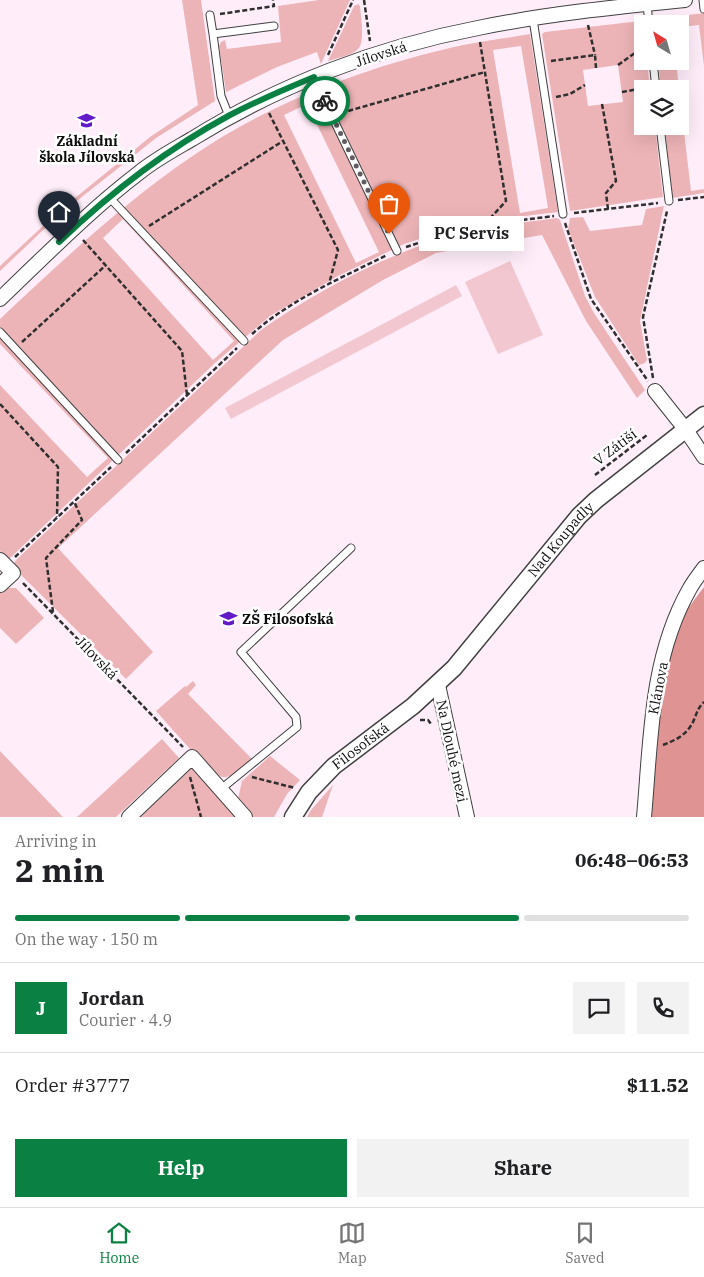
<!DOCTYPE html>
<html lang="en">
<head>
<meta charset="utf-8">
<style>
  body { margin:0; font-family:"IBM Plex Serif",serif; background:#f2f2f2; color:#202124; height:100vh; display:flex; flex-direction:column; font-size:19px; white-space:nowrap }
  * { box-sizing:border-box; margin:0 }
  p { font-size:16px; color:#757577 }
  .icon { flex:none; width:28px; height:28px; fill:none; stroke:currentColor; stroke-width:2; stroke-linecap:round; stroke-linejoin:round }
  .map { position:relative; height:817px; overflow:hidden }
  .details { display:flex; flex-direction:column; background:#fff; flex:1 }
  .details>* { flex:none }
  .needle { width:32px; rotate:323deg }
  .controls { position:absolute; left:634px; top:15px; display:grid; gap:10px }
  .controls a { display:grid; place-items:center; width:55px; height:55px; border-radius:0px; background:#fff; box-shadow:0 5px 20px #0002; font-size:25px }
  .pin { position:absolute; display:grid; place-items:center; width:42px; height:42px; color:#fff; margin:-51px -21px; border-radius:50% 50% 50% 0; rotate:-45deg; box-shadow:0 0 5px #0007 }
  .pin .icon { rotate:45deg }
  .courier { position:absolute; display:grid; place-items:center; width:50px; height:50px; margin:-25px; border:4px solid #0b8043; border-radius:50%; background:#fff; color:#222; box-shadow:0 1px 6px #0007 }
  .bubble { position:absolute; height:35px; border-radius:0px; background:#fff; box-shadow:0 5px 20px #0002; font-size:16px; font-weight:700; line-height:35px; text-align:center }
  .headline em { font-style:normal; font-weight:700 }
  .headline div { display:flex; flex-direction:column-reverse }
  .headline { display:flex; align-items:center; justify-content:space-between; height:85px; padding:0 15px }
  h1 { font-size:32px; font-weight:700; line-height:38px }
  .bar { display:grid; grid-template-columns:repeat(4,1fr); gap:8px 5px; align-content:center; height:60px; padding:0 15px }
  .bar i { height:6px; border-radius:4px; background:#e0e0e0 }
  .bar .active { background:#0b8043 }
  .bar p { grid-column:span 4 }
  .line { display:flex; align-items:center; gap:12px; padding:0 15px; border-top:1px solid #e0e0e0 }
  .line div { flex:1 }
  .round { display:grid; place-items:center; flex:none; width:52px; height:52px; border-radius:0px; background:#f2f2f2 }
  .cta { display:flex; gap:10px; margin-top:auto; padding:10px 15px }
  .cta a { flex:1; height:58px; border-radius:0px; background:#0b8043; color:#fff; font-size:20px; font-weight:700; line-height:58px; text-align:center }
  .cta a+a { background:#f2f2f2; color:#202124 }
  .menu { display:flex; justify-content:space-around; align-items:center; height:70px; border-top:1px solid #e0e0e0; background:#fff; font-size:14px; color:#757577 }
  .menu a { display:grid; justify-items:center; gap:2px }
  .menu .active { color:#0b8043 }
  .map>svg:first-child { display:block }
</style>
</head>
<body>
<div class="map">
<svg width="704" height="817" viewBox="0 0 704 817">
  <rect width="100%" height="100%" fill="#ffeefa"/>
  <path fill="#edb4b7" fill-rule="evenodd" d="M 182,0 L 201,0 L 215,101 L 156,138 L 131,158 L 59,215 L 0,271 L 0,266 L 59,211 L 150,137 L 198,105 Z
    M 319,0 L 350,0 L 321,64 L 317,52 L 277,67 L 226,92 L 219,46 L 221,42 L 225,40 L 227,49 L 281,42 L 278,6 Z
    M 358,4 L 360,6 C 361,16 365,43 358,49 C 351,56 337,58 328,61 L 354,6 Z
    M 704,13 L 704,66 L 699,25 L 680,27 L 680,24 L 654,24 L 653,21 L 656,19 Z
    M 640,21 L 643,24 L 642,61 L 647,61 L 650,89 L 642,89 L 642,126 L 655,126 L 663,197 L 570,211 L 542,34 L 545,32 ZM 618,65 L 623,102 L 588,106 L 583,70 Z
    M 530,34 L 558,212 L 473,222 L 404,244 L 336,277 L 270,316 L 216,362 L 8,560 L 0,551 L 0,385 L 87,477 L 108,458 L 0,344 L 0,319 C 62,261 123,203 194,155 C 271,102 371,65 463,45 C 485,41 507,38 530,34 ZM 521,46 L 548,208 L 520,213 L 493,50 ZM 307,104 L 379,252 L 356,263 L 284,115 ZM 123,219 L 234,341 L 213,360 L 103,238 Z
    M 658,61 L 676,61 L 679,89 L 661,89 Z
    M 680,97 L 691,191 L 704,189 L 704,193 L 672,198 L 665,126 L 680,126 Z
    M 664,206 L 640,321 L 647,360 L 645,363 L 639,365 L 595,297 L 568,229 L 570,218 L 583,217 L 590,231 L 642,225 L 646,209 Z
    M 557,218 L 560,220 L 585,296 L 594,313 L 645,390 L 637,398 L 586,321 L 542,235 L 436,253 L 383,280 L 283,340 L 58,548 L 153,652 L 126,679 L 15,569 L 13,565 L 16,560 L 261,330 C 322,287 393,251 466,231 C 476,228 486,227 496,226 C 516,223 536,221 557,218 Z
    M 3,588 L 16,588 L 44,618 L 16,644 L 0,628 L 0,591 Z
    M 193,681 L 196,685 L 188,694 L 252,759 C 245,765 233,778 223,777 C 213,777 166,722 156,711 L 185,686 L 186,687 Z
    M 162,739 L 179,758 L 116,817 L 77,817 Z
    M 0,751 L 63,817 L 0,817 Z
    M 270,756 L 300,780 L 287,794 L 274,817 L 252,817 L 238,799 L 242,781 Z
    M 193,766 L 238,817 L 138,817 Z
    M 333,785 L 322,817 L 307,817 L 311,810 Z"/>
  <path fill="#df9392" d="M 704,587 L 704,817 L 652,817 L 657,710 L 669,658 L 683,615 Z"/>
  <path fill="#f3c7cf" d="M 510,261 L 543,335 L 498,354 L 465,282 Z
    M 456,285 L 462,296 L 231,419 L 225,408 Z"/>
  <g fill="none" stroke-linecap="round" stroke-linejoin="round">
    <defs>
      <path id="service" d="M 703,0 L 704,9
        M 647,4 L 649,24
        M 210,15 L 213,34
        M 533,19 L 563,214
        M 653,61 L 656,89
        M 313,77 L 397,251
        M 229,116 L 221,96 L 213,34 L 274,26
        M 660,126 L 669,201
        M 109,197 L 244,341
        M 0,332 L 118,460
        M 221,789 L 297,727 L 296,717 L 241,652 L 351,548"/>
      <path id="minor" d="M 0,299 C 46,255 90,210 140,172 C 156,159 175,149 192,139 C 279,85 378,47 478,28 C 546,14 616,7 685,0
        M 655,391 L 686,430 L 704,457
        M 0,560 L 13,573 L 0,585
        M 438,685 L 467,817
        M 129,817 L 192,757 L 245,817
        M 644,817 C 651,741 650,659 689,590 C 693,582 699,575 704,568"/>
      <g id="tertiary">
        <path id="s1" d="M 293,817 L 309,792 L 334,766 L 413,706 L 454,668 L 579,516 L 596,500 L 704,415"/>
      </g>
    </defs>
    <use href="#service" stroke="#404040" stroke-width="9"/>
    <use href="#minor" stroke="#404040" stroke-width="16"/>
    <use href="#tertiary" stroke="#404040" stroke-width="19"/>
    <path stroke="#2f2f2f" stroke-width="2.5" stroke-dasharray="5 2.5" stroke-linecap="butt" d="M 364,0 L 370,41
      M 220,14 L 274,6 L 273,0
      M 588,25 L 595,55
      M 480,42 L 506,201 L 485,224
      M 328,55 L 353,0
      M 551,61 L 595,55 L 596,68
      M 618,65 L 642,48
      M 622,92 L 644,88
      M 556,97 L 570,94 L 585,85
      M 602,104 L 616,181 L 606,193 L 608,209
      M 269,113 L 338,250 L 329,284
      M 341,113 L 485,72
      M 678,200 L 704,197
      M 574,213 L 658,203
      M 565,223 L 591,299 L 648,381
      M 149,226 L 283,141
      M 83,240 L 182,351 L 187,395
      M 406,247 L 440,236 L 475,226 L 554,216
      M 252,334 C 290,300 341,278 387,255
      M 22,342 L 106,265
      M 653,378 L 643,317 L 667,211
      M 0,404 L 58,467 L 57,517
      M 126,453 L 237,348
      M 595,475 L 647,435
      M 15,557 L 111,467
      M 23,583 L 183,747
      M 53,612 L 46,558 L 82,520 L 74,501
      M 420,720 L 428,720 L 431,724
      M 663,745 C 673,741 683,737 690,727 C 696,719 696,709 704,702
      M 190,777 L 201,817
      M 252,777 L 295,788"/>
    <use href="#service" stroke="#fff" stroke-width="7"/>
    <use href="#minor" stroke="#fff" stroke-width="14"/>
    <use href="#tertiary" stroke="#fff" stroke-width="16"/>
  </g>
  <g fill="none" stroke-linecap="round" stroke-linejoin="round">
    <path stroke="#625c60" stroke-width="5" stroke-dasharray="0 9" d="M 325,101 L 389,234"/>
    <path stroke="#0b8043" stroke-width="6" d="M 59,242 C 110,193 167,149 230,115 C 257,101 285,89 314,77 L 325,101"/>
  </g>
  <defs>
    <symbol id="school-bare" viewBox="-9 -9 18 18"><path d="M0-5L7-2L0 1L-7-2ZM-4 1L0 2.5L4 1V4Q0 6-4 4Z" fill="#631ac9" stroke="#fff" stroke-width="2.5" paint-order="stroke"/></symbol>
  </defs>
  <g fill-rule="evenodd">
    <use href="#school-bare" x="74" y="108" width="25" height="25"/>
    <use href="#school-bare" x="216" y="606" width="25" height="25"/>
  </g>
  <g text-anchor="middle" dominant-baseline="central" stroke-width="5" stroke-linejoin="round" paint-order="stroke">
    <g font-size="14" fill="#0d0d0d" stroke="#fff">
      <text transform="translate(381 54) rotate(-18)">Jílovská</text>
      <text transform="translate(615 447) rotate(-37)">V Zátiší</text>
      <text stroke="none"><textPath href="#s1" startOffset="388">Nad Koupadly</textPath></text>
      <text transform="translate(97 658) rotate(46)">Jílovská</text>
      <text transform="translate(658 688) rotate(-79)">Klánova</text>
      <text stroke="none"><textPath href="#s1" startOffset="99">Filosofská</textPath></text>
      <text transform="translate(452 751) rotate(78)">Na Dlouhé mezi</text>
    </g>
    <g font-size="14" font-weight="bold" fill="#0d0d0d" stroke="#fff">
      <text x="87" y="141">Základní<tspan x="87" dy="16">škola Jílovská</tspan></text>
      <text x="242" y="619" text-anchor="start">ZŠ Filosofská</text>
    </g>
  </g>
</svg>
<div class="controls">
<a><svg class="needle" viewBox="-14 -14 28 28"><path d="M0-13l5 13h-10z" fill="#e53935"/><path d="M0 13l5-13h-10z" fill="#757577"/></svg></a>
<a><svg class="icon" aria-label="layers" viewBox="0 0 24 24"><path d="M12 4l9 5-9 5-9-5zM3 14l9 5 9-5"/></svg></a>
</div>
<div class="pin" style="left:389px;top:234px;background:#ea580c"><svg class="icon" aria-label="bag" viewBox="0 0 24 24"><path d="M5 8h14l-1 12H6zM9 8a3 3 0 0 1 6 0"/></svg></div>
<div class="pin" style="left:59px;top:242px;background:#1f2937"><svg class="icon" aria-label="home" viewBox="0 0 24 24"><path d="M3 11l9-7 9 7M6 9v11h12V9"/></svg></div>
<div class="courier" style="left:325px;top:101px"><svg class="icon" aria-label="bike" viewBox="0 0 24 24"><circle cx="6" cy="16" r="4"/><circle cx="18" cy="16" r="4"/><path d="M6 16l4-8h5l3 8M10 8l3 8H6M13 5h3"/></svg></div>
<div class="bubble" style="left:419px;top:216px;width:105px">PC Servis</div>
</div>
<section class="details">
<div class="headline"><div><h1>2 min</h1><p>Arriving in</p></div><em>06:48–06:53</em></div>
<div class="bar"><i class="active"></i><i class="active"></i><i class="active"></i><i></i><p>On the way · 150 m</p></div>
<div class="line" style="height:90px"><b class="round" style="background:#0b8043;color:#fff">J</b><div><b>Jordan</b><p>Courier · 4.9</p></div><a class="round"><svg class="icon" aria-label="chat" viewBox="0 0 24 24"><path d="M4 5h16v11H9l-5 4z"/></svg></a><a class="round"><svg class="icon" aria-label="phone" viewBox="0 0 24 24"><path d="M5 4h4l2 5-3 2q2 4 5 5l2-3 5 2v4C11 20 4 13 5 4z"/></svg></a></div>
<div class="line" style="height:65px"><div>Order #3777</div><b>$11.52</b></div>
<div class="cta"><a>Help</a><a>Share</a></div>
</section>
<nav class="menu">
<a class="active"><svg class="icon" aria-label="home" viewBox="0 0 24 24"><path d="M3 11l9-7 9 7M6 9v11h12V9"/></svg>Home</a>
<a><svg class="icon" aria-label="map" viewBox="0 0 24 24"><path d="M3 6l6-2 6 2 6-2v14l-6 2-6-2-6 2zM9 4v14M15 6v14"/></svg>Map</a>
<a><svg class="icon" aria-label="saved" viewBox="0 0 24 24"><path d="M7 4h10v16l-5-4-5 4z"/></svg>Saved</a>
</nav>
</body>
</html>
